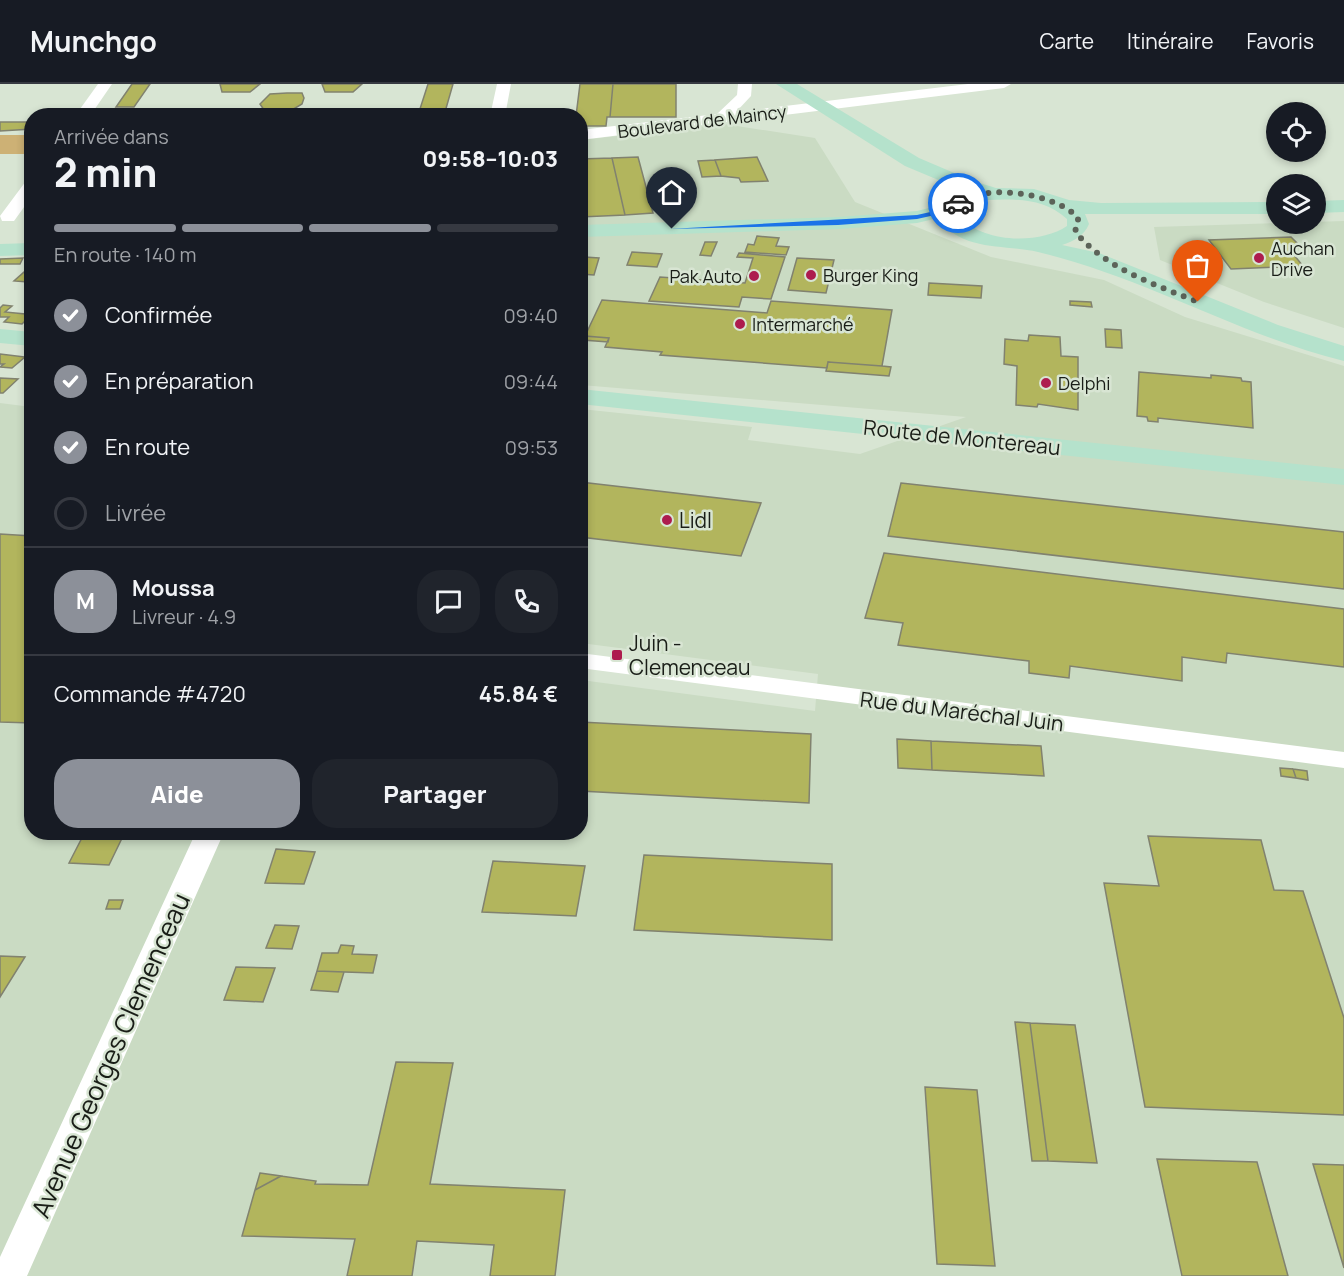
<!DOCTYPE html>
<html lang="fr">
<head>
<meta charset="utf-8">
<style>
  body { margin:0; font-family:Manrope,sans-serif; background:#20242c; color:#f1f3f6; height:100vh; display:flex; flex-direction:column; font-size:22px; white-space:nowrap }
  * { box-sizing:border-box; margin:0 }
  p { font-size:20px; color:#9ea1a6 }
  .icon { flex:none; width:33px; height:33px; fill:none; stroke:currentColor; stroke-width:2; stroke-linecap:round; stroke-linejoin:round }
  .map { position:relative; flex:1; overflow:hidden }
  .details { position:absolute; left:24px; top:24px; width:564px; height:732px; display:flex; flex-direction:column; background:#171b24; border-radius:24px; box-shadow:0 3px 9px #0003 }
  .details>* { flex:none }
  .controls { position:absolute; left:1266px; top:18px; display:grid; gap:12px }
  .controls a { display:grid; place-items:center; width:60px; height:60px; border-radius:50%; background:#171b24; box-shadow:0 3px 9px #0003; font-size:30px }
  .pin { position:absolute; display:grid; place-items:center; width:51px; height:51px; color:#fff; margin:-62px -26px; border-radius:50% 50% 50% 0; rotate:-45deg; box-shadow:0 0 6px #0007 }
  .pin .icon { rotate:45deg }
  .courier { position:absolute; display:grid; place-items:center; width:60px; height:60px; margin:-30px; border:4px solid #1a73e8; border-radius:50%; background:#fff; color:#222; box-shadow:0 2px 8px #0007 }
  .overview em { font-style:normal; font-weight:800 }
  .overview div { display:flex; flex-direction:column-reverse }
  .overview { display:flex; align-items:center; justify-content:space-between; height:102px; padding:0 30px }
  h1 { font-size:39px; font-weight:800; line-height:45px }
  .bar { display:grid; grid-template-columns:repeat(4,1fr); gap:9px 6px; align-content:center; height:72px; padding:0 30px }
  .bar i { height:8px; border-radius:4px; background:#363941 }
  .bar .selected { background:#8c9099 }
  .bar p { grid-column:span 4 }
  .line { display:flex; align-items:center; gap:15px; padding:0 30px; border-top:2px solid #363941 }
  .line div { flex:1 }
  .round { display:grid; place-items:center; flex:none; width:63px; height:63px; border-radius:24px; background:#20242c }
  ol { padding:0 30px; list-style:none }
  li { display:flex; align-items:center; gap:18px; height:66px }
  li p { margin-inline-start:auto }
  li .icon { padding:6px; border-radius:50%; background:#8c9099; color:#fff; stroke-width:4 }
  li:last-child { color:#9ea1a6 }
  li i { width:33px; height:33px; border:3px solid #363941; border-radius:50% }
  .button { display:flex; gap:12px; margin-top:auto; padding:12px 30px }
  .button a { flex:1; height:69px; border-radius:24px; background:#8c9099; color:#fff; font-size:24px; font-weight:800; line-height:69px; text-align:center }
  .button a+a { background:#20242c; color:#f1f3f6 }
  header { display:flex; align-items:center; gap:36px; box-sizing:border-box; height:84px; padding:0 30px; background:#171b24; border-bottom:2px solid #363941 }
  header strong { font-size:28px }
  nav { display:flex; gap:33px; margin-inline-start:auto; font-size:21px }
  .map>svg:first-child { display:block }
</style>
</head>
<body>
<header>
<strong>Munchgo</strong>
<nav><a>Carte</a><a>Itinéraire</a><a>Favoris</a></nav>
</header>
<div class="map">
<svg width="1344" height="1192" viewBox="0 0 1344 1192">
  <rect width="100%" height="100%" fill="#d8e5d3"/>
  <path fill="#cadbc3" d="M 724,40 L 815,54 L 855,118 L 991,173 L 1104,196 L 1185,233 L 1344,282 L 1344,1192 L 0,1192 L 0,319 L 31,323 L 32,748 L 580,748 L 581,596 L 815,627 L 818,590 L 581,559 L 581,325 L 752,343 L 748,356 L 860,370 L 966,333 L 581,301 L 581,56 Z
    M 1344,137 L 1344,244 L 1264,218 L 1160,176 L 1154,143 Z"/>
  <path fill="#cdb175" d="M 0,51 L 31,51 L 31,62 L 25,70 L 0,70 Z"/>
  <path fill="#b2b55d" stroke="#81826f" stroke-width="1.5" d="M 132,0 L 150,0 L 134,23 L 116,23 Z
    M 220,0 L 260,0 L 250,8 L 222,8 Z
    M 322,0 L 362,0 L 353,8 L 325,8 Z
    M 428,0 L 453,0 L 445,28 L 419,28 Z
    M 580,0 L 613,0 L 610,33 L 607,33 L 606,42 L 580,42 L 580,32 L 576,32 Z
    M 613,0 L 676,0 L 676,33 L 610,33 Z
    M 287,9 L 302,9 L 304,14 L 302,20 L 292,26 L 264,26 L 260,20 L 270,10 Z
    M 0,38 L 32,38 L 32,45 L 0,47 Z
    M 638,73 L 653,129 L 625,131 L 612,74 Z
    M 757,73 L 768,97 L 741,98 L 739,94 L 721,92 L 715,76 Z
    M 612,74 L 625,131 L 580,133 L 580,75 Z
    M 715,76 L 721,92 L 702,93 L 698,77 Z
    M 757,152 L 779,154 L 776,162 L 789,163 L 786,171 L 745,168 L 748,160 L 754,161 Z
    M 1291,153 L 1302,164 L 1289,165 L 1303,182 L 1231,185 L 1209,156 Z
    M 705,158 L 717,158 L 711,172 L 700,171 Z
    M 632,168 L 662,170 L 657,183 L 627,181 Z
    M 739,169 L 785,173 L 771,215 L 742,213 L 739,223 L 649,217 L 660,193 L 745,199 L 753,174 L 737,173 Z
    M 584,173 L 599,174 L 594,191 L 580,190 Z
    M 23,174 L 20,180 L 0,180 L 0,175 Z
    M 797,174 L 834,176 L 826,209 L 788,206 Z
    M 32,181 L 32,195 L 28,198 L 14,197 Z
    M 929,199 L 982,202 L 981,214 L 928,211 Z
    M 602,216 L 767,229 L 771,217 L 892,226 L 882,282 L 828,278 L 827,284 L 660,271 L 662,268 L 605,263 L 609,254 L 585,252 Z
    M 1070,217 L 1091,218 L 1092,223 L 1070,221 Z
    M 3,221 L 12,222 L 5,228 L 25,230 L 25,234 L 28,234 L 22,240 L 4,238 L 9,233 L 0,233 L 0,224 Z
    M 1105,245 L 1121,246 L 1122,264 L 1106,263 Z
    M 1029,251 L 1060,253 L 1061,272 L 1078,273 L 1078,326 L 1038,320 L 1037,323 L 1016,321 L 1017,282 L 1004,280 L 1005,255 L 1028,257 Z
    M 585,252 L 609,254 L 608,258 L 583,256 Z
    M 0,270 L 25,273 L 12,284 L 0,283 L 4,280 L 0,280 Z
    M 828,278 L 882,282 L 891,283 L 889,292 L 826,287 Z
    M 1139,288 L 1211,294 L 1211,291 L 1241,294 L 1242,297 L 1251,298 L 1253,344 L 1158,334 L 1158,338 L 1148,337 L 1147,333 L 1137,332 Z
    M 0,294 L 18,295 L 3,309 L 0,309 Z
    M 580,398 L 761,419 L 741,472 L 580,453 Z
    M 901,399 L 1344,448 L 1344,505 L 888,452 Z
    M 0,450 L 32,452 L 32,639 L 0,638 Z
    M 884,469 L 1344,525 L 1344,583 L 1227,569 L 1226,579 L 1182,573 L 1182,597 L 1070,582 L 1069,594 L 1029,589 L 1029,577 L 898,561 L 903,539 L 865,534 Z
    M 580,638 L 811,650 L 809,719 L 580,707 Z
    M 897,655 L 931,657 L 932,686 L 898,684 Z
    M 931,657 L 1041,662 L 1044,692 L 932,686 Z
    M 1280,684 L 1293,685 L 1296,694 L 1281,692 Z
    M 1293,685 L 1307,687 L 1308,696 L 1296,694 Z
    M 85,748 L 125,748 L 109,781 L 69,779 Z
    M 1148,752 L 1261,756 L 1274,806 L 1303,807 L 1344,934 L 1344,1031 L 1145,1023 L 1104,799 L 1159,802 Z
    M 276,765 L 315,768 L 304,800 L 265,799 Z
    M 644,771 L 832,780 L 832,856 L 634,846 Z
    M 493,777 L 585,782 L 576,832 L 482,828 Z
    M 109,816 L 123,816 L 120,825 L 106,825 Z
    M 275,841 L 299,842 L 292,865 L 266,864 Z
    M 341,861 L 354,862 L 352,870 L 377,871 L 373,889 L 317,887 L 322,869 L 338,869 Z
    M 0,872 L 25,873 L 0,913 Z
    M 236,883 L 275,884 L 263,918 L 224,916 Z
    M 317,887 L 344,888 L 338,908 L 311,906 Z
    M 1015,938 L 1030,939 L 1048,1077 L 1032,1077 Z
    M 1030,939 L 1075,941 L 1097,1079 L 1048,1077 Z
    M 396,978 L 453,979 L 430,1100 L 565,1106 L 555,1192 L 490,1192 L 494,1161 L 417,1157 L 412,1192 L 347,1192 L 355,1155 L 242,1152 L 255,1106 L 281,1092 L 316,1097 L 315,1100 L 368,1101 Z
    M 925,1003 L 977,1006 L 995,1182 L 937,1180 Z
    M 1157,1075 L 1257,1078 L 1288,1192 L 1182,1192 Z
    M 1313,1080 L 1344,1081 L 1344,1184 Z
    M 260,1089 L 281,1092 L 255,1106 Z"/>
  <g fill="none" stroke-linecap="round" stroke-linejoin="round">
    <path fill="#fff" fill-rule="evenodd" d="M 98,0 L 112,0 L 90,32 L 75,32 Z
      M 497,0 L 511,0 L 505,32 L 490,32 Z
      M 738,0 L 752,0 L 751,12 L 736,28 L 968,0 L 1011,0 L 1004,4 L 580,56 L 580,46 L 717,30 L 737,11 Z
      M 32,95 L 32,112 L 14,137 L 2,137 L 0,132 L 26,97 Z
      M 580,569 L 1344,668 L 1344,684 L 580,584 Z
      M 196,748 L 224,748 L 27,1192 L 0,1192 L 0,1173 Z"/>
    <path fill="#b5e2cc" fill-rule="evenodd" d="M 776,0 L 797,0 L 919,74 L 973,97 L 996,104 L 1034,105 L 1069,116 L 1101,119 L 1276,118 L 1276,130 L 1085,130 L 1089,140 C 1084,152 1074,157 1062,161 L 1099,169 L 1278,241 L 1344,262 L 1344,277 C 1239,251 1144,193 1038,168 C 1003,160 962,168 938,134 L 917,139 L 839,145 L 580,153 L 580,141 L 839,133 L 917,127 L 945,120 L 967,108 L 905,82 ZM 987,116 C 1016,115 1044,114 1067,135 L 1067,142 C 1039,161 982,159 959,132 L 966,123 Z
      M 1344,116 L 1344,128 L 1316,129 L 1316,117 Z
      M 32,159 L 32,171 L 0,172 L 0,160 Z
      M 0,245 L 32,248 L 32,262 L 0,259 Z
      M 580,305 L 1344,385 L 1344,401 L 580,320 Z"/>
  </g>
  <path fill="#1a73e8" d="M 955,118 L 961,119 L 953,127 L 917,135 L 838,141 L 669,145 L 917,131 L 948,124 Z"/>
  <g fill="none" stroke-linecap="round" stroke-linejoin="round">
    <path stroke="#5c6359" stroke-width="6" stroke-dasharray="0 10.8" d="M 958,119 C 985,99 1056,109 1078,134 L 1078,141 L 1075,147 C 1102,183 1158,202 1198,218"/>
  </g>
  <g fill="#ad1c4e" stroke="#d8e5d3" stroke-width="2">
    <circle cx="1259" cy="174" r="6"/>
    <circle cx="811" cy="191" r="6"/>
    <circle cx="754" cy="192" r="6"/>
    <circle cx="740" cy="240" r="6"/>
    <circle cx="1046" cy="299" r="6"/>
    <circle cx="667" cy="436" r="6"/>
    <rect x="611" y="565" width="12" height="12" rx="3"/>
  </g>
  <g text-anchor="middle" dominant-baseline="central" stroke-width="5" stroke-linejoin="round" paint-order="stroke">
    <g font-size="18" fill="#191d17" stroke="#d8e5d3">
      <text transform="translate(702 37) rotate(-7)">Boulevard de Maincy</text>
    </g>
    <g font-size="18" fill="#191d17" stroke="#d8e5d3" text-anchor="start">
      <text x="1271" y="164">Auchan<tspan x="1271" dy="21">Drive</tspan></text>
      <text x="823" y="191">Burger King</text>
      <text x="742" y="192" text-anchor="end">Pak Auto</text>
      <text x="752" y="240">Intermarché</text>
      <text x="1058" y="299">Delphi</text>
    </g>
    <g font-size="21" fill="#191d17" stroke="#d8e5d3">
      <text transform="translate(962 353) rotate(6)">Route de Montereau</text>
      <text transform="translate(962 627) rotate(7)">Rue du Maréchal Juin</text>
    </g>
    <g font-size="21" fill="#191d17" stroke="#d8e5d3" text-anchor="start">
      <text x="679" y="436">Lidl</text>
      <text x="629" y="559">Juin -<tspan x="629" dy="24">Clemenceau</tspan></text>
    </g>
    <g font-size="26" fill="#191d17" stroke="#d8e5d3">
      <text transform="translate(110 971) rotate(-66)">Avenue Georges Clemenceau</text>
    </g>
  </g>
</svg>
<div class="controls">
<a><svg class="icon" aria-label="locate" viewBox="0 0 24 24"><circle cx="12" cy="12" r="6"/><path d="M12 2v4M12 18v4M2 12h4M18 12h4"/></svg></a>
<a><svg class="icon" aria-label="layers" viewBox="0 0 24 24"><path d="M12 4l9 5-9 5-9-5zM3 14l9 5 9-5"/></svg></a>
</div>
<div class="pin" style="left:1198px;top:218px;background:#ea580c"><svg class="icon" aria-label="bag" viewBox="0 0 24 24"><path d="M5 8h14l-1 12H6zM9 8a3 3 0 0 1 6 0"/></svg></div>
<div class="pin" style="left:672px;top:145px;background:#1f2937"><svg class="icon" aria-label="home" viewBox="0 0 24 24"><path d="M3 11l9-7 9 7M6 9v11h12V9"/></svg></div>
<div class="courier" style="left:958px;top:119px"><svg class="icon" aria-label="car" viewBox="0 0 24 24"><path d="M5 17H2v-5l4-1 3-4h7l3 4 3 1v5h-3M9 17h6M6 11h13"/><circle cx="7" cy="17" r="2"/><circle cx="17" cy="17" r="2"/></svg></div>
<section class="details">
<div class="overview"><div><h1>2 min</h1><p>Arrivée dans</p></div><em>09:58–10:03</em></div>
<div class="bar"><i class="selected"></i><i class="selected"></i><i class="selected"></i><i></i><p>En route · 140 m</p></div>
<ol>
<li><svg class="icon" aria-label="check" viewBox="0 0 24 24"><path d="M5 12l5 5 9-10"/></svg>Confirmée<p>09:40</p></li>
<li><svg class="icon" aria-label="check" viewBox="0 0 24 24"><path d="M5 12l5 5 9-10"/></svg>En préparation<p>09:44</p></li>
<li><svg class="icon" aria-label="check" viewBox="0 0 24 24"><path d="M5 12l5 5 9-10"/></svg>En route<p>09:53</p></li>
<li><i></i>Livrée</li>
</ol>
<div class="line" style="height:108px"><b class="round" style="background:#8c9099;color:#fff">M</b><div><b>Moussa</b><p>Livreur · 4.9</p></div><a class="round"><svg class="icon" aria-label="chat" viewBox="0 0 24 24"><path d="M4 5h16v11H9l-5 4z"/></svg></a><a class="round"><svg class="icon" aria-label="phone" viewBox="0 0 24 24"><path d="M5 4h4l2 5-3 2q2 4 5 5l2-3 5 2v4C11 20 4 13 5 4z"/></svg></a></div>
<div class="line" style="height:78px"><div>Commande #4720</div><b>45.84 €</b></div>
<div class="button"><a>Aide</a><a>Partager</a></div>
</section>
</div>
</body>
</html>
